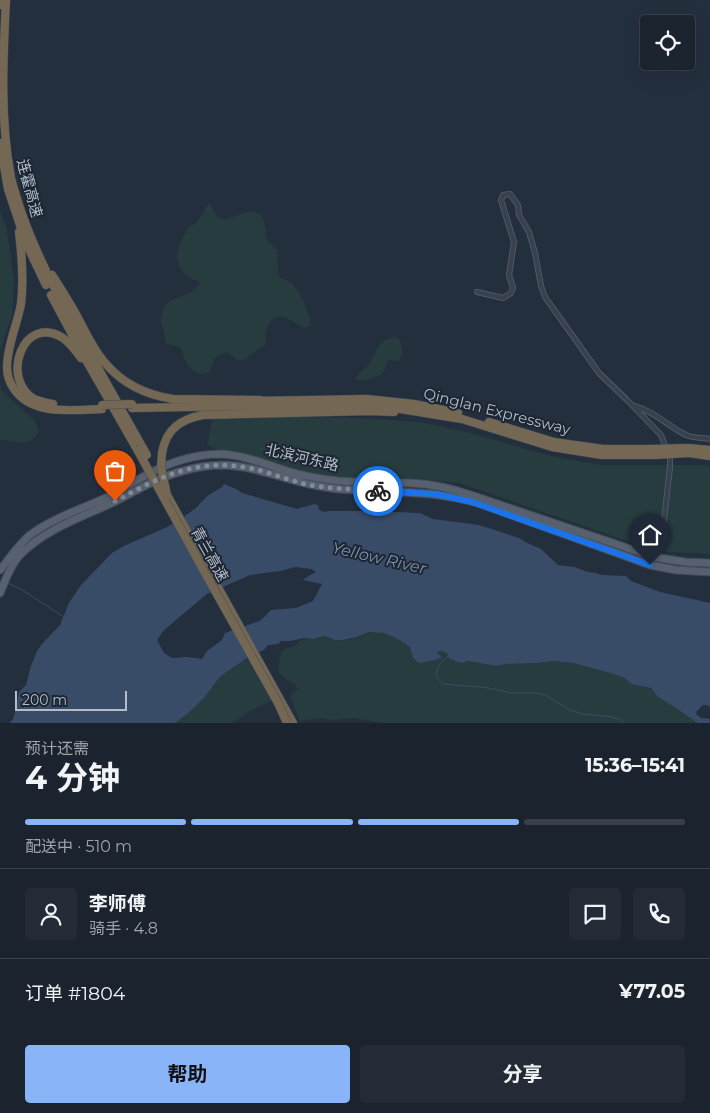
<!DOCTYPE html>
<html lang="zh">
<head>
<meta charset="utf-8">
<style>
  body { margin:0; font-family:Montserrat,"Noto Sans SC",sans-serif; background:#242b36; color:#f1f3f6; height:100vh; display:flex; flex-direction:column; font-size:19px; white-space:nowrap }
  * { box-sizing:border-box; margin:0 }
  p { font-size:16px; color:#a0a4aa }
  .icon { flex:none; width:28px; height:28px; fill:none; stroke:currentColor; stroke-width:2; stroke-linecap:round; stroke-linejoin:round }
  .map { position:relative; height:723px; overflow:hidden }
  .sheet { display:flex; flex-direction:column; background:#1b232e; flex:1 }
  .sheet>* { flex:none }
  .controls { position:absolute; left:640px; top:15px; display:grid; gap:10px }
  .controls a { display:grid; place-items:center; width:55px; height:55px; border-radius:5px; background:#1b232e; box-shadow:0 5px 20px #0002,0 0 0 1px #39404a; font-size:25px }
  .scale { position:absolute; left:15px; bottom:12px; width:112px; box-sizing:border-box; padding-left:5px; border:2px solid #b4bcc9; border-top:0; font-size:14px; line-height:18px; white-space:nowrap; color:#b4bcc9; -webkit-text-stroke:4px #1d2633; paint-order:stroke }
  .pin { position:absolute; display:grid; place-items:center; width:42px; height:42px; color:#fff; margin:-51px -21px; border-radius:50% 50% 50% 0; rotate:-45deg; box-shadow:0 0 5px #0007 }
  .pin .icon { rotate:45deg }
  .courier { position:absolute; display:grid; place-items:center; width:50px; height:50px; margin:-25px; border:4px solid #1a73e8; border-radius:50%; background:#fff; color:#222; box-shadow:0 1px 6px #0007 }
  .headline em { font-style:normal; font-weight:700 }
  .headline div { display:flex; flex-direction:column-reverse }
  .headline { display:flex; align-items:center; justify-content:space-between; height:85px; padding:0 25px }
  h1 { font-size:32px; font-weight:700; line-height:38px }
  .bar { display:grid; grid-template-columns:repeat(4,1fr); gap:8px 5px; align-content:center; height:60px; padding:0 25px }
  .bar i { height:6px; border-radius:4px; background:#39404a }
  .bar .active { background:#8ab4f8 }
  .bar p { grid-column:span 4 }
  .line { display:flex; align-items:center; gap:12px; padding:0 25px; border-top:1px solid #39404a }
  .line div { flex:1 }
  .round { display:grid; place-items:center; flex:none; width:52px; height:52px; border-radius:5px; background:#242b36 }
  .cta { display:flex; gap:10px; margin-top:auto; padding:10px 25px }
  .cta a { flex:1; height:58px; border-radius:5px; background:#8ab4f8; color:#111; font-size:20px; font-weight:700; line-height:58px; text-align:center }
  .cta a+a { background:#242b36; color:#f1f3f6 }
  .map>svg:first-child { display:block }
</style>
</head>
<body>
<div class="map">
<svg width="710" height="723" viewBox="0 0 710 723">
  <rect width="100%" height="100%" fill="#242f3e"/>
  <path fill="#263c3f" d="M 209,203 L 218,218 L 226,220 L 250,211 L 260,214 L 264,220 L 267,240 L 277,250 L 279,277 C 285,280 292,282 296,288 C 301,294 311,317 311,326 L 304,328 C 297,324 289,318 282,317 C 267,315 265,334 266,344 L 240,362 L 227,352 L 215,358 L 209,373 L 198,374 L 188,366 L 180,347 L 166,344 L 161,318 L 166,303 L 191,292 L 201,283 C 196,280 188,277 184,273 C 171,260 181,242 187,228 L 197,222 Z
    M 0,210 L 6,228 L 11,255 L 14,285 L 12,316 L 0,351 Z
    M 396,337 L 400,340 C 402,348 404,355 398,361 L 388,360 C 386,365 386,369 383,372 C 378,378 362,382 355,380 C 358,370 363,372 368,365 C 378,352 375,340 396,337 Z
    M 0,376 L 1,390 L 35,421 L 39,432 L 32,440 L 24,443 L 0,440 Z
    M 294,417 L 360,418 L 420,422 L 471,433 L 551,456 L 600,465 L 705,465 L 710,467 L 710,554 L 668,552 L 624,540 L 459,483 L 420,479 L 361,478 L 315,475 L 231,456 L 207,445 L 213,418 Z
    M 369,632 L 384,633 L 396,638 L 410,647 L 413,658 L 429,661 L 431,661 L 438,654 L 437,652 L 441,651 L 447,653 L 455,661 L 462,663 L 468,661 L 474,662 L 496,666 L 506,664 L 537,663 L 554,661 L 573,663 L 610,673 L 625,678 L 631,684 L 651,688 L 653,692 L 698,723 L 381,723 L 354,718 L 332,720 L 321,718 L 300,721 L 291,699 L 291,694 L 298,689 L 295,684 L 287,680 L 279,673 L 279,660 L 283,650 L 295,646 L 304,638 L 313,639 L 326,636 C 337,644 357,640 369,632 Z
    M 247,658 L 255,667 L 272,700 L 248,712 L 233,723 L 175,723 L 187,714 L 213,687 L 220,677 L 228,671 Z"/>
  <path fill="#394c67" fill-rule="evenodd" d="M 224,484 L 236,489 L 242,493 L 297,509 L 314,504 L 318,505 L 319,510 L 324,512 L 329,511 L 371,511 L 420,513 L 433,519 L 479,525 L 519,538 L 527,543 L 541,549 L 558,565 L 574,567 L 588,572 L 596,573 L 601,575 L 626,576 L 631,581 L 660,592 L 710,603 L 710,707 L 707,705 L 703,705 L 697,711 L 696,714 L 701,718 L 710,719 L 710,723 L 698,723 L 693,720 L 679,710 L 657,696 L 651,688 L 631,684 L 625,678 L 610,673 L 573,663 L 554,661 L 537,663 L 506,664 L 496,666 L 474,662 L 468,661 L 462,663 L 455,661 L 449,658 L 447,653 C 444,652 439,649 437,653 L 441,656 L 441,658 L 431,661 L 419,663 L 413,658 L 410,647 L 396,638 L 384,633 L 369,632 L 357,637 L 343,640 L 335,640 L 325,636 L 313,639 L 304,638 L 290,641 L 281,641 L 278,644 L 268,645 L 264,650 L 247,658 L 228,671 L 220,677 L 203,699 L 187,714 L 175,723 L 10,723 L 14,717 L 19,692 L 26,685 L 31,666 L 37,651 L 42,644 L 60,625 L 69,603 L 81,585 L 112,553 L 124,546 L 167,527 L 182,518 L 196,508 L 207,496 L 222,487 ZM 295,567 L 312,569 L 316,572 L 307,577 L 303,580 L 322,584 L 313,601 L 296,608 L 271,610 L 260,621 L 225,633 L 222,640 L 207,651 L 202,659 L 187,657 L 172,658 L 164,653 L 157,640 L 164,630 L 207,594 L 250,575 L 280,571 Z"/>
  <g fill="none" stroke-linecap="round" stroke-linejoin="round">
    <path stroke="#394c67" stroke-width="1" d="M 8,583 L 22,590 L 64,617
      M 448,656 C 439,664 429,674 444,684 L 490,688 L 510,693 L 535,693 L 545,695 L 568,709 L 582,714 L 612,717 L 620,719 L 624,723"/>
    <defs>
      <path id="street" d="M 477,292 L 503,298 L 511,293 L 513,288 L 509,275 L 514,242 L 501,200 L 503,195 L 510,194 L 518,205 L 519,215 L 529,232 L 535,253 L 541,286 L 545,297 L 599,373 L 627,400 L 661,435 L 670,458 L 670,467 L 663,530 L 644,547 L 637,551 L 633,559
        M 634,406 C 654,411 668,426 686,435 C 693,438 703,438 710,439"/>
      <path id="primary" d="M 0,570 C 10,558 18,545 30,535 C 54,517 85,508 112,495 C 122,490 131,483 141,478 C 165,464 193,454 221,454 C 243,455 265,464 287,471 C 303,476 321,479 339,481 C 363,483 387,482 411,483 C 433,484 454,489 474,496 L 654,557 L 685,562 L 710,563
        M 0,593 C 5,581 10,566 19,556 C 43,530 82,517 114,502 C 136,491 158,477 183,471 C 196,467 210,465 224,465 C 251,466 276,476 301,482 C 313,486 326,487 339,489 C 388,493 432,489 481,504 L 650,565 L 676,570 L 710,572"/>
      <path id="highway" d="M 6,0 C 3,60 0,119 11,178 C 14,190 18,202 22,214 C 37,256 57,295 79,334 C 99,370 120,407 140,443
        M 0,5 L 0,0
        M 0,143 L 8,189 L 26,243 L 46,285
        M 19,232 C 22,256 24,279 21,304 C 17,325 7,346 7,367 C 7,375 9,382 14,389 C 32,416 74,410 102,409
        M 52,275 C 61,289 70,303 78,318 C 86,333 94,351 106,364 C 123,384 147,395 173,399 L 260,400
        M 51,295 L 82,353 L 138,451
        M 256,401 L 367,399 L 414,404 L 458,413
        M 53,404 C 46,403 40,401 34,399 C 0,379 23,313 63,338 C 70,343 76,351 81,358
        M 132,408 L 360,404 L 382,406 L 462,419 L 552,447 L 602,455 L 654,455
        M 489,422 L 554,442 L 603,449 L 653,449
        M 688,448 L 710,450
        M 162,453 C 166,429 181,419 203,415 L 371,411 L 394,412
        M 689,453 L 710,456
        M 167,495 L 293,723"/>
    </defs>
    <use href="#street" stroke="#565f6c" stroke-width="6"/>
    <use href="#primary" stroke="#414a57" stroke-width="9"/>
    <use href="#highway" stroke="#434c59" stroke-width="9"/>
    <use href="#street" stroke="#38414e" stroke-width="4.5"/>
    <use href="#primary" stroke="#56606e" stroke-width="7"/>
    <use href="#highway" stroke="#746855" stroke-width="8"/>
    <defs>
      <path id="highway-bridge" d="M 102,405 L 132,404
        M 140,443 L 147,455
        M 653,449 L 686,448
        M 138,451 L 205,573 L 278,703 L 287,723
        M 162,453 L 161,467 L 167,495
        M 654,455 L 689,453"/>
    </defs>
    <use href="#highway-bridge" stroke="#434c59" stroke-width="9" stroke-linecap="butt"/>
    <use href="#highway-bridge" stroke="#746855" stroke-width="8"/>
  </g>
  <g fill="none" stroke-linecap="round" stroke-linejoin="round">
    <path stroke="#828b98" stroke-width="5" stroke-dasharray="0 9" d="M 115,501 C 138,489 163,475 189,469 C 210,464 232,464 254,469 C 271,473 288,480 305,484 C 329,489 354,489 378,491"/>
    <path stroke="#1a73e8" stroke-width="6" d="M 378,491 L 436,494 L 472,502 L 650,565"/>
  </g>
  <g text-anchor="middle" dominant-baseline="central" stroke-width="4" stroke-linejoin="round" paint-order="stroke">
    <g font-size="15" fill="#b4bcc9" stroke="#1d2633">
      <text transform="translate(30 188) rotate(75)">连霍高速</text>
      <text transform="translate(497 411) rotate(14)">Qinglan Expressway</text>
      <text transform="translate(302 457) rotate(13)">北滨河东路</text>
      <text transform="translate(210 554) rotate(61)">青兰高速</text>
    </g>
    <g font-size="16" font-style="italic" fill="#7c92b1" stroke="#1d2633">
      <text transform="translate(379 558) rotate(13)">Yellow River</text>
    </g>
  </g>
</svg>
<div class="controls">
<a><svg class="icon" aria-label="locate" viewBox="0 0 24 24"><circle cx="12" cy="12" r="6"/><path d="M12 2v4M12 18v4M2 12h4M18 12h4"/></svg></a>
</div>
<div class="scale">200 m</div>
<div class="pin" style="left:115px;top:501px;background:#ea580c"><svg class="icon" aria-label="bag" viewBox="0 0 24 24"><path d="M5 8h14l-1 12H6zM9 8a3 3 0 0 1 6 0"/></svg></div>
<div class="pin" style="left:650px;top:565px;background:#1f2937"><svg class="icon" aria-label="home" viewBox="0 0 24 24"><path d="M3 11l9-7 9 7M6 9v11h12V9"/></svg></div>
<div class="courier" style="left:378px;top:491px"><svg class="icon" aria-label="bike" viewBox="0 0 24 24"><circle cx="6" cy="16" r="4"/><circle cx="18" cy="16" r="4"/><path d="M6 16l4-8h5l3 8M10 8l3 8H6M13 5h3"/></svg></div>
</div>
<section class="sheet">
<div class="headline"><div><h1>4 分钟</h1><p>预计还需</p></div><em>15:36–15:41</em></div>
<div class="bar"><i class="active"></i><i class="active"></i><i class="active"></i><i></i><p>配送中 · 510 m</p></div>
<div class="line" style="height:90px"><a class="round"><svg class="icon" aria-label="person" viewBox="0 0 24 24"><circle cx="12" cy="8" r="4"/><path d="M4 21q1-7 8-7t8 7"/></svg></a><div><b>李师傅</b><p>骑手 · 4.8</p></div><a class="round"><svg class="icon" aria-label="chat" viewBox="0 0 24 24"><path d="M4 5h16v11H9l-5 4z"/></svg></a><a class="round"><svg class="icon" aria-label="phone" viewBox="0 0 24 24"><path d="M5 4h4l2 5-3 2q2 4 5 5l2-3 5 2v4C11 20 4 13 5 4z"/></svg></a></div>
<div class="line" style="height:65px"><div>订单 #1804</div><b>¥77.05</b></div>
<div class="cta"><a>帮助</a><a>分享</a></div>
</section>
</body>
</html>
